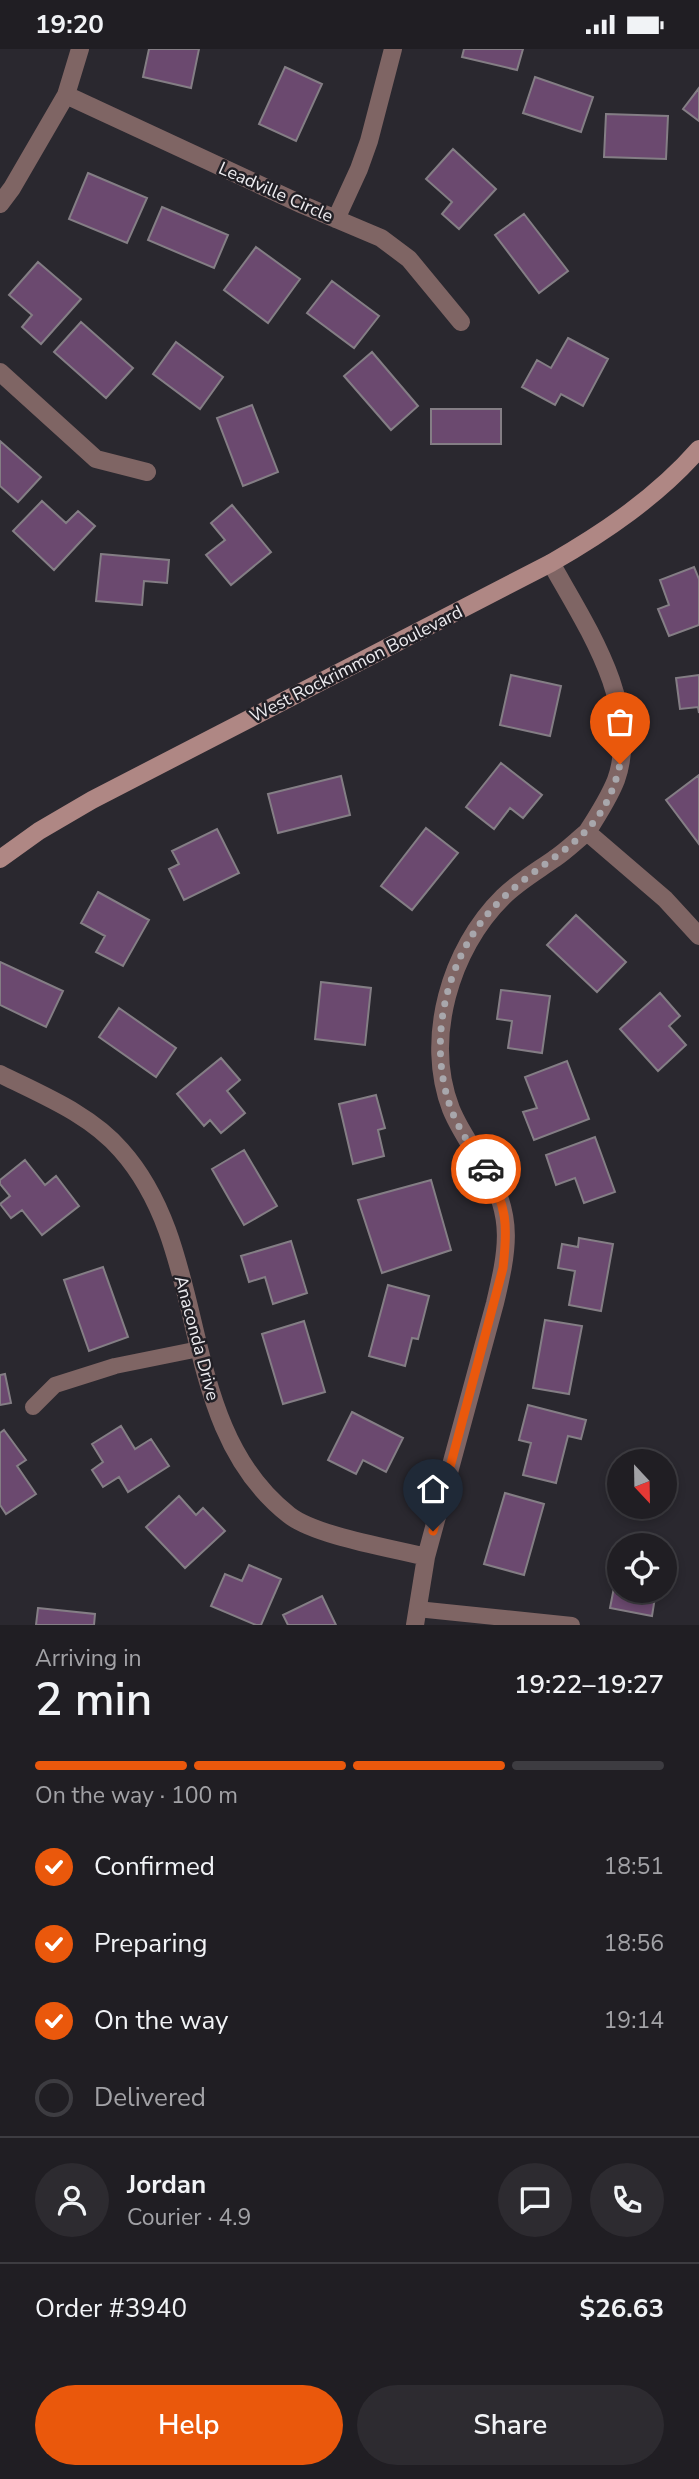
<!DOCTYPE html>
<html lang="en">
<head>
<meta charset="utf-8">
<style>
  body { margin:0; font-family:"Nunito Sans",sans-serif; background:#2d2b30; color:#f1f3f6; height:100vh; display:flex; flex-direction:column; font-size:26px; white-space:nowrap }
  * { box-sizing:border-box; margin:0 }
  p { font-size:23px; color:#a2a2a6 }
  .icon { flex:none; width:38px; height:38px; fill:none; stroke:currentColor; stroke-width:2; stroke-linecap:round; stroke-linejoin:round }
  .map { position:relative; height:1576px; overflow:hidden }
  .details { display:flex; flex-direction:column; background:#201e23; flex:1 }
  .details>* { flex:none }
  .needle { width:46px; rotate:158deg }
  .tools { position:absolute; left:607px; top:1400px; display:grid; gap:14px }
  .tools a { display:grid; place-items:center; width:70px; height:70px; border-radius:50%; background:#201e23; box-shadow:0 4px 10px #0003,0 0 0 2px #3d3c41; font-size:35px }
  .pin { position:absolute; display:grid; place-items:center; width:60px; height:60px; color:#fff; margin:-72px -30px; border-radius:50% 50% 50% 0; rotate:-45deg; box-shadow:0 0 7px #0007 }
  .pin .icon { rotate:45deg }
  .courier { position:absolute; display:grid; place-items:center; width:70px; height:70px; margin:-35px; border:5px solid #ea580c; border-radius:50%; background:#fff; color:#222; box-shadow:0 2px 9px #0007 }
  .overview em { font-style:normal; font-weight:600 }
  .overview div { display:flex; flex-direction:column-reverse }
  .overview { display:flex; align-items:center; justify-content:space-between; height:119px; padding:0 35px }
  h1 { font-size:46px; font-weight:600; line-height:52px }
  .bar { display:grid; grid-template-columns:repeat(4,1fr); gap:10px 7px; align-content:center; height:84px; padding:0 35px }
  .bar i { height:9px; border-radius:5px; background:#3d3c41 }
  .bar .on { background:#ea580c }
  .bar p { grid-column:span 4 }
  .line { display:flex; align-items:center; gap:18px; padding:0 35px; border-top:2px solid #3d3c41 }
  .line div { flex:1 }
  .round { display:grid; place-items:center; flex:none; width:74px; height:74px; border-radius:37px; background:#2d2b30 }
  ol { padding:0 35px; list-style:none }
  li { display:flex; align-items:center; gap:21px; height:77px }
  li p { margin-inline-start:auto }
  li .icon { padding:7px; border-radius:50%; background:#ea580c; color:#fff; stroke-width:4 }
  li:last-child { color:#a2a2a6 }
  li i { width:38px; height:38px; border:4px solid #3d3c41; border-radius:50% }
  .action { display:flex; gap:14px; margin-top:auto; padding:14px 35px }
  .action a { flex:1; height:80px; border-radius:42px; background:#ea580c; color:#fff; font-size:28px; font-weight:600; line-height:80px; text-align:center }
  .action a+a { background:#2d2b30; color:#f1f3f6 }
  .status { display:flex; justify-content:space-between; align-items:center; height:49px; padding:0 35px; background:#201e23; direction:ltr }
  .status svg { height:19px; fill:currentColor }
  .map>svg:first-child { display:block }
</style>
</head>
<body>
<div class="status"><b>19:20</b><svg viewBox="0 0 49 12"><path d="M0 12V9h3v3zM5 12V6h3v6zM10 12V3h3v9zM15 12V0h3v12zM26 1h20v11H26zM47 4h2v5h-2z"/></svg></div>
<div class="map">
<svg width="699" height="1576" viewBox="0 0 699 1576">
  <rect width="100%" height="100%" fill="#2a282f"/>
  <path fill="#6b496f" stroke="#847e85" stroke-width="2" d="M 149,0 L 199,0 L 191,39 L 143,28 Z
    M 464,0 L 523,0 L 517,21 L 462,8 Z
    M 285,18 L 322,35 L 296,92 L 259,75 Z
    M 535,28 L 593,48 L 581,83 L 523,64 Z
    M 699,39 L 699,72 L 683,60 Z
    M 606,65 L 668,67 L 666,110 L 604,108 Z
    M 453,100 L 496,140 L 459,180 L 442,165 L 452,153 L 426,130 Z
    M 88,124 L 147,149 L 127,194 L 69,170 Z
    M 162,158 L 228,186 L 214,219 L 148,191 Z
    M 524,165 L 568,222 L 539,244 L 495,186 Z
    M 256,198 L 300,230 L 268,274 L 224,241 Z
    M 38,213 L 81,250 L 41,295 L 22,278 L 32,266 L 9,246 Z
    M 332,232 L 379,267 L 354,299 L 307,264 Z
    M 81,273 L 133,319 L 106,349 L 54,303 Z
    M 568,289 L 608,310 L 583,357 L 561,345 L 555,356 L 522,338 L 537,311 L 551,319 Z
    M 176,293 L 223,328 L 200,360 L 153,325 Z
    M 372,303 L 418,357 L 391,381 L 344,327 Z
    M 252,356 L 278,423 L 243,437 L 217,369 Z
    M 431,360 L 501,360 L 501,395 L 431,395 Z
    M 0,392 L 41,428 L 18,453 L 0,437 Z
    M 42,452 L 66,474 L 78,462 L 95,477 L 54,521 L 13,482 Z
    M 232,456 L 271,503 L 231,536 L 206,506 L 225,491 L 211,474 Z
    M 101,505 L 169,511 L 167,534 L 144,532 L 142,556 L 96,552 Z
    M 694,518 L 699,530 L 699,576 L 669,587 L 658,560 L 669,556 L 660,531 Z
    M 511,626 L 561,637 L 550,687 L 500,676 Z
    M 699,626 L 699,664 L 698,658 L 680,660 L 676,629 Z
    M 501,714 L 542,746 L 523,769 L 510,759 L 494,780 L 466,758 Z
    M 699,726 L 699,795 L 666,751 Z
    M 341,727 L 350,766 L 278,784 L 268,745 Z
    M 426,779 L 458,804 L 412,861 L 381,837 Z
    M 217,780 L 239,824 L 184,851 L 169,820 L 179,815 L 172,802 Z
    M 98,843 L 149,871 L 123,917 L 96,903 L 105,887 L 81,874 Z
    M 576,866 L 626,913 L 597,943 L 547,896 Z
    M 0,913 L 63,942 L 46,978 L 0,956 Z
    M 321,933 L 371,939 L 365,996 L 315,990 Z
    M 501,941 L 550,947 L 542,1004 L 508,999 L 512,972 L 497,970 Z
    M 660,944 L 680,967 L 669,977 L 686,996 L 658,1022 L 620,980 Z
    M 119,959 L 176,999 L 156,1028 L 99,988 Z
    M 221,1009 L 240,1031 L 227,1042 L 245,1064 L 221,1084 L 210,1071 L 204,1077 L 177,1045 Z
    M 567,1012 L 589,1070 L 534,1091 L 523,1063 L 537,1059 L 525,1028 Z
    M 376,1046 L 385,1079 L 378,1081 L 384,1107 L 353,1115 L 339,1055 Z
    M 595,1088 L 615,1143 L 584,1154 L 575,1129 L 556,1136 L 546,1106 Z
    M 244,1101 L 277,1157 L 244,1176 L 212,1120 Z
    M 25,1111 L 45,1136 L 56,1127 L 79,1157 L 42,1186 L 22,1161 L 11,1169 L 0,1155 L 10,1147 L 0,1135 L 0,1131 Z
    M 431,1131 L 451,1201 L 382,1224 L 358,1151 Z
    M 579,1189 L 613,1195 L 601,1262 L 569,1256 L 575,1222 L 558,1219 L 562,1195 L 578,1198 Z
    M 291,1192 L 307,1244 L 273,1255 L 265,1228 L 249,1233 L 241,1207 Z
    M 103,1218 L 128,1288 L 89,1302 L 64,1231 Z
    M 388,1236 L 429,1247 L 418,1290 L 412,1289 L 405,1317 L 369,1307 Z
    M 545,1271 L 582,1277 L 569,1345 L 533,1339 Z
    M 304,1272 L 325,1343 L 283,1355 L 262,1285 Z
    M 5,1325 L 11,1354 L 0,1356 L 0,1326 Z
    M 528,1356 L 586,1371 L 581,1390 L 568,1387 L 556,1434 L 523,1426 L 531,1394 L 519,1391 Z
    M 352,1363 L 403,1389 L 386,1423 L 363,1411 L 356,1425 L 328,1411 Z
    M 121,1377 L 135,1400 L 151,1390 L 169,1417 L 128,1443 L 119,1428 L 103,1438 L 92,1421 L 103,1413 L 92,1395 Z
    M 4,1381 L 26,1411 L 17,1417 L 36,1445 L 6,1465 L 0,1456 L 0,1384 Z
    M 505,1444 L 544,1455 L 524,1526 L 484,1515 Z
    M 179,1447 L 196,1466 L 203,1459 L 225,1482 L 185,1519 L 146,1478 Z
    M 620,1508 L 620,1542 L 656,1542 L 652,1567 L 610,1559 Z
    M 249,1516 L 281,1530 L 261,1576 L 256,1576 L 211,1557 L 225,1525 L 242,1532 Z
    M 322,1547 L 336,1576 L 288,1576 L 283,1566 Z
    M 38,1559 L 95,1565 L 94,1576 L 36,1576 Z"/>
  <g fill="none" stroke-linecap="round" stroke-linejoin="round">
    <path stroke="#7f6564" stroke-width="16" d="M 33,1358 L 55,1336 L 115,1317 L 199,1300
      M 417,1560 L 572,1576"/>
    <path stroke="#7f6564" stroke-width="18" d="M 66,46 L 303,156 L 381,189 L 409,210 L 461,273
      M 0,155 L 12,139 L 66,46 L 80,0
      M 336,170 L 359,120 L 369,92 L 393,0
      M 0,323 L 96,410 L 147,423
      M 551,514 C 585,575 642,658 616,731 C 609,749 598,766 587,783
      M 0,1025 C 42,1046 90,1065 121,1101 C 213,1204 174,1376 289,1466 C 316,1487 391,1499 426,1508
      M 415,1576 L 426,1508 L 495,1254 C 507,1203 515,1168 486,1121 C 474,1101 460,1082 451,1060 C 424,990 450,900 503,848 C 518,833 537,822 554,810 C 566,802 576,792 587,783 L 665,850 L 699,887"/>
    <path stroke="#af8784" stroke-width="18" d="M 0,810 L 39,782 L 92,751 L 551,514 C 605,483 658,447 699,400"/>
  </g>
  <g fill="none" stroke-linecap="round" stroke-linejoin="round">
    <path stroke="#a8a7ac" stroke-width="7" stroke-dasharray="0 12.6" d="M 486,1120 C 473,1101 459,1081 451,1060 C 425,988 448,899 504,848 C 554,801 603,792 620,715"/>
    <path stroke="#ea580c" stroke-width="9" d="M 433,1482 L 503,1219 C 508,1176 507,1157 486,1120"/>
  </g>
  <g text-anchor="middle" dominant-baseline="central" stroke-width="5" stroke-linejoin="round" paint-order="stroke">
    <g font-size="18" fill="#ecebef" stroke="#211f25">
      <text transform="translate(276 143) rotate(24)">Leadville Circle</text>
      <text transform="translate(356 615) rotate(-27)">West Rockrimmon Boulevard</text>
      <text transform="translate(197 1289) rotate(75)">Anaconda Drive</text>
    </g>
  </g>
</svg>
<div class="tools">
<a><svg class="needle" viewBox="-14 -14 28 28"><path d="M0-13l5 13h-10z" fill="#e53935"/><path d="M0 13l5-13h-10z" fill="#a2a2a6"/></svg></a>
<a><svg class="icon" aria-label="locate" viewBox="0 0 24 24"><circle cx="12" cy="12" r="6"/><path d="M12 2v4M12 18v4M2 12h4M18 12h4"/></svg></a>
</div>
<div class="pin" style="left:620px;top:715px;background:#ea580c"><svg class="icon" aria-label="bag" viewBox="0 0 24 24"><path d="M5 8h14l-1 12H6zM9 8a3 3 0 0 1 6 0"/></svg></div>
<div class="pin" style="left:433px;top:1482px;background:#1f2937"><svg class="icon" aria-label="home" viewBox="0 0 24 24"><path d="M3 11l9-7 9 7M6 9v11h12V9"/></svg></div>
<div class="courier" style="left:486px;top:1120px"><svg class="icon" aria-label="car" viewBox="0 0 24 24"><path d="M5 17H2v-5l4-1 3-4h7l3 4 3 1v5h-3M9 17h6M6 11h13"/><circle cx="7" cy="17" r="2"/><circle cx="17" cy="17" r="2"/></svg></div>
</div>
<section class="details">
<div class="overview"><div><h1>2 min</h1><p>Arriving in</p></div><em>19:22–19:27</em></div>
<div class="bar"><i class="on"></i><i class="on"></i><i class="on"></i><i></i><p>On the way · 100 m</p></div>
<ol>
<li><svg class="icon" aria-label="check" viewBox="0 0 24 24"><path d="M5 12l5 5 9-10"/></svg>Confirmed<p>18:51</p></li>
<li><svg class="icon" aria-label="check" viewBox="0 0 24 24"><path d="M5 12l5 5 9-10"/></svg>Preparing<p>18:56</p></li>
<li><svg class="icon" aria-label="check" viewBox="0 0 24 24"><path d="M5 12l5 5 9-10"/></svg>On the way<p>19:14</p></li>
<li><i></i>Delivered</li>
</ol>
<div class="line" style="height:126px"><a class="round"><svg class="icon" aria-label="person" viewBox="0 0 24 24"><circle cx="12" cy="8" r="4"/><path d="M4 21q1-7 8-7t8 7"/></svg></a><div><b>Jordan</b><p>Courier · 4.9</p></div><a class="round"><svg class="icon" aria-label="chat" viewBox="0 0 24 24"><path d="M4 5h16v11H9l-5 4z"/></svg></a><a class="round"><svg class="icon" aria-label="phone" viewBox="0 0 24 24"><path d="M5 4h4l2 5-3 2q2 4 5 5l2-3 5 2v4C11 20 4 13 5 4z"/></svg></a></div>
<div class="line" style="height:91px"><div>Order #3940</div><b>$26.63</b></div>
<div class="action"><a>Help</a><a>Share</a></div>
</section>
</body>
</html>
